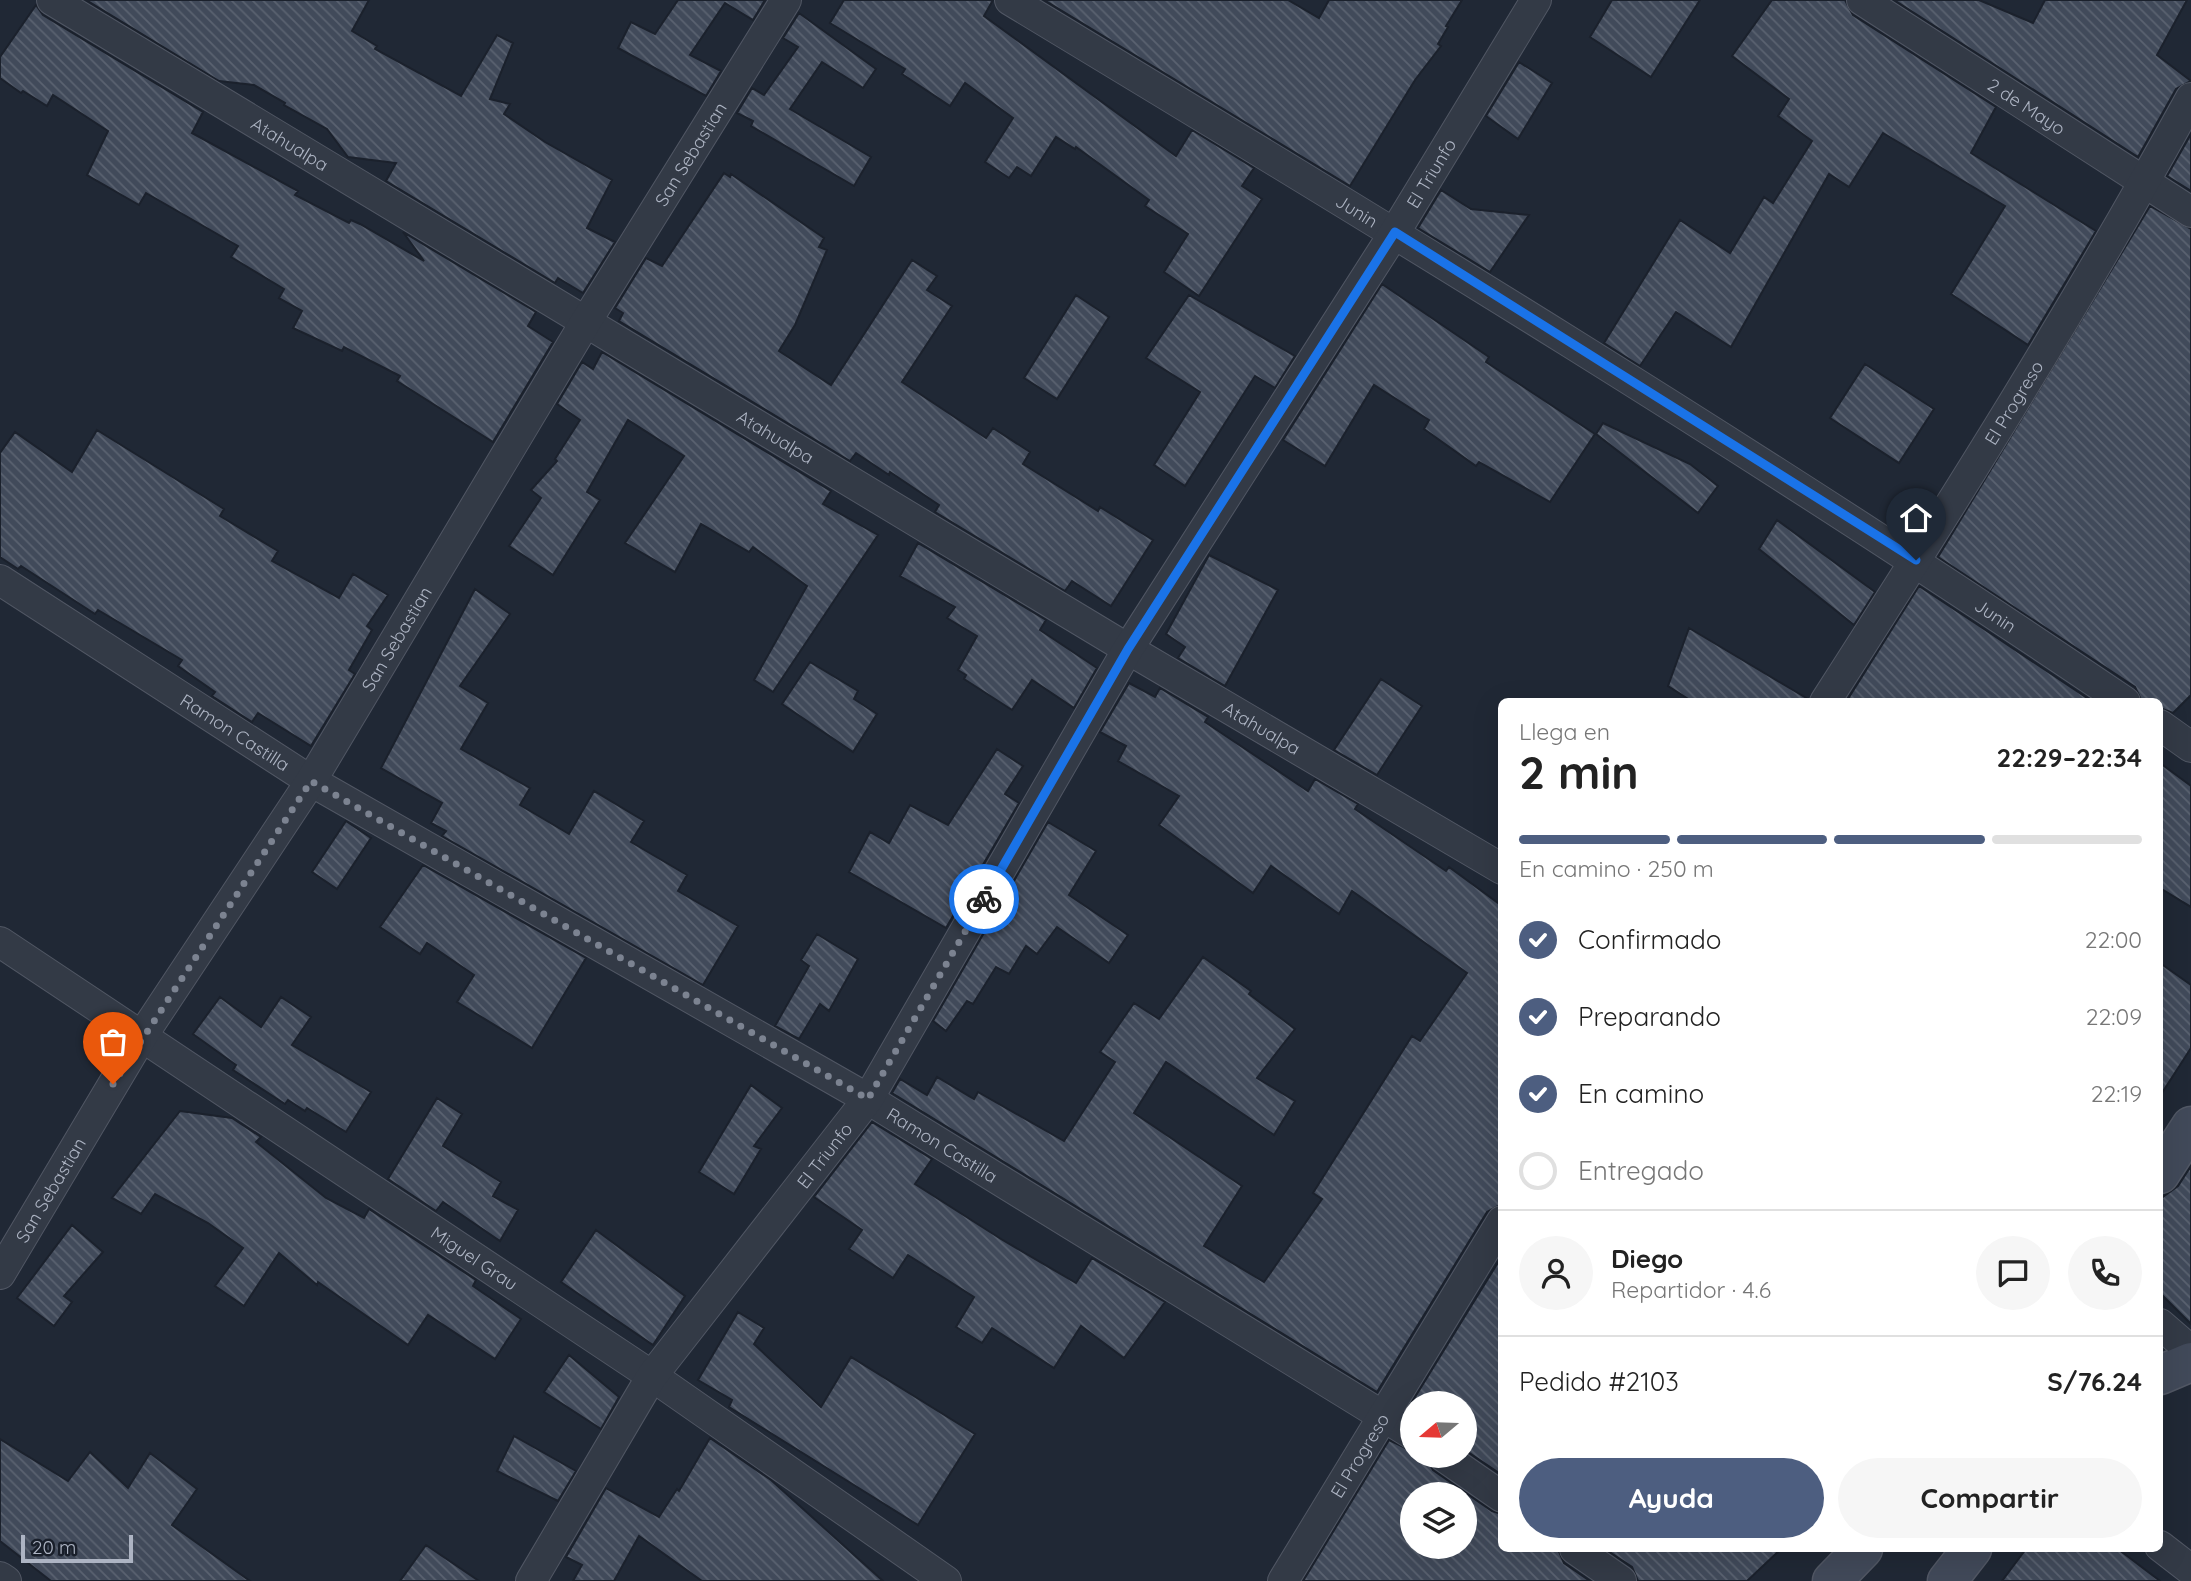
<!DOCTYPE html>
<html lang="es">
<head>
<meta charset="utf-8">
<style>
  body { margin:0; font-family:Quicksand,sans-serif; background:#f6f6f6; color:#222; height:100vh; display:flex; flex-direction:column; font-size:26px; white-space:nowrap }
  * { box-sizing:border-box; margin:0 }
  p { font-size:23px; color:#767676 }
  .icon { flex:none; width:38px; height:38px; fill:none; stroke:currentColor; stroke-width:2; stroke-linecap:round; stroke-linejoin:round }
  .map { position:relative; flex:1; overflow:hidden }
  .drawer { position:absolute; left:1498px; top:698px; width:665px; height:854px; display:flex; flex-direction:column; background:#fff; border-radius:10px; box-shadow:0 7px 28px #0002 }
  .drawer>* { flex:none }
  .needle { width:46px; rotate:251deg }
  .buttons { position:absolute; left:1400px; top:1391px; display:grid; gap:14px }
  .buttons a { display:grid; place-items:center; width:77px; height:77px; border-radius:50%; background:#fff; box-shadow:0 7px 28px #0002; font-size:35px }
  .scale { position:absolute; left:21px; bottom:18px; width:112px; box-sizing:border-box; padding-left:7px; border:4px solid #adb4c3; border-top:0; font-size:19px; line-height:24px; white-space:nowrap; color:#adb4c3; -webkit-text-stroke:5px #191f2a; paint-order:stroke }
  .pin { position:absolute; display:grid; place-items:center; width:60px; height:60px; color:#fff; margin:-72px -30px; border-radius:50% 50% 50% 0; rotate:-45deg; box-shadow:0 0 7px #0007 }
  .pin .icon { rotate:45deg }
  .courier { position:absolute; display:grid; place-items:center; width:70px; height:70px; margin:-35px; border:5px solid #1a73e8; border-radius:50%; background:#fff; color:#222; box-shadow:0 2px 9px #0007 }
  .overview em { font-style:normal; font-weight:800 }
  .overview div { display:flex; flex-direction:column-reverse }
  .overview { display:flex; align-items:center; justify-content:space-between; height:119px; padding:0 21px }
  h1 { font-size:46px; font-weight:800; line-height:52px }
  .bar { display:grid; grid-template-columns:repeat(4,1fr); gap:10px 7px; align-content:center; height:84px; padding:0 21px }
  .bar i { height:9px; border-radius:5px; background:#e0e0e0 }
  .bar .current { background:#4d5e80 }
  .bar p { grid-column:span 4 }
  .line { display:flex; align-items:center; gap:18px; padding:0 21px; border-top:2px solid #e0e0e0 }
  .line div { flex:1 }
  .round { display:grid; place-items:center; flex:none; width:74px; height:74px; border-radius:37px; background:#f6f6f6 }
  ol { padding:0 21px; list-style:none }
  li { display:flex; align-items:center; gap:21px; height:77px }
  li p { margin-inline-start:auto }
  li .icon { padding:7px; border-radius:50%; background:#4d5e80; color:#fff; stroke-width:4 }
  li:last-child { color:#767676 }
  li i { width:38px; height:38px; border:4px solid #e0e0e0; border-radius:50% }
  .action { display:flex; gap:14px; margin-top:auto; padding:14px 21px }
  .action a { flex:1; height:80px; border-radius:42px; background:#4d5e80; color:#fff; font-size:28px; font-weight:800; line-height:80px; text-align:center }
  .action a+a { background:#f6f6f6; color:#222 }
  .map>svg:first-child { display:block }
</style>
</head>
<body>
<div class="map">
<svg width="2191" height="1581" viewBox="0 0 2191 1581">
  <defs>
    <pattern id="building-back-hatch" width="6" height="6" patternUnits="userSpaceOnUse" patternTransform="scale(1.75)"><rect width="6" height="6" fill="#414a5a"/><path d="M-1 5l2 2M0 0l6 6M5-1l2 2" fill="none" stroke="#5a6270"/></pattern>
  </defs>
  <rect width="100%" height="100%" fill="#202835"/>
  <path fill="url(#building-back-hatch)" stroke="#1b212c" stroke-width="2" fill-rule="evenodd" d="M 86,0 L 369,0 L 352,31 L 377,46 L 375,49 L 461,96 L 497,35 L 513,43 L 490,99 L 510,104 L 504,114 L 545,142 L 612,180 L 587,228 L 615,242 L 583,293 L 558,278 L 555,283 L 386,181 L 396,163 L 348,157 L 327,129 L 284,105 L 285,103 L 254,85 L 219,81 Z
    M 678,0 L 765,0 L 753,20 L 725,3 L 690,55 L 721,71 L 706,96 L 618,48 L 631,22 L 655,34 Z
    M 844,0 L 993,0 L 984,16 L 1176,156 L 1192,130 L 1254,168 L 1242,186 L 1262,199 L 1199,296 L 1164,272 L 1188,234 L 1145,206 L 1149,200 L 1076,147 L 1075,149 L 1056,137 L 1031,176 L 1017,167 L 1009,178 L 985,162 L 1013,118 L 965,83 L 950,106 L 902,74 L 905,69 L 830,23 Z
    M 1044,0 L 1288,0 L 1319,18 L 1329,0 L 1462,0 L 1446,26 L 1448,27 L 1438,44 L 1441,46 L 1415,80 L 1350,186 Z
    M 1612,0 L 1700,0 L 1651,77 L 1590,37 Z
    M 1772,0 L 1845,0 L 1853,15 L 1996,107 L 1971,153 L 2096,231 L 2028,345 L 1951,294 L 2005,206 L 1883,133 L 1849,187 L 1829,174 L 1731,347 L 1676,312 L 1640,366 L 1604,343 L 1680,220 L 1730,253 L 1764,197 L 1773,203 L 1812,141 L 1778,116 L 1789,99 L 1732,56 Z
    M 1894,0 L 1979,0 L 2033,23 L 2045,0 L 2187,0 L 2157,55 L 2191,81 L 2176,89 L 2138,157 Z
    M 36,5 L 43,15 L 203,112 L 192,133 L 298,191 L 295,195 L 349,223 L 351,220 L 360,224 L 424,261 L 403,232 L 536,312 L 528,326 L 553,342 L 493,442 L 397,381 L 400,376 L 344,347 L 342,351 L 293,328 L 302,311 L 279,298 L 284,289 L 231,257 L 238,246 L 146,193 L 139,205 L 87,175 L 108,131 L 53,95 L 47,106 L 23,91 L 21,93 L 0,78 L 0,57 Z
    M 799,13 L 876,69 L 863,88 L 822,62 L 790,109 L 871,157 L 854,186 L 751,126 L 753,121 L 737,113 L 752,88 L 764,95 L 798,47 L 783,38 Z
    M 1519,62 L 1552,83 L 1518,139 L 1486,116 Z
    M 2191,134 L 2191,191 L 2167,176 Z
    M 724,173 L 730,177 L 731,174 L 824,238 L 819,247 L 827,250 L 795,325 L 779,351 L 831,385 L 912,260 L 937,276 L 927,290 L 952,306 L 902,382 L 986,438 L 993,428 L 1030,452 L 1023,464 L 1098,511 L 1100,507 L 1153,540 L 1111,606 L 1072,581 L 1065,591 L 935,512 L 939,505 L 890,472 L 889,475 L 856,453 L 850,461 L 619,321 L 623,313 L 615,308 L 646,258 L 662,266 Z
    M 1441,190 L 1471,209 L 1529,215 L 1490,272 L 1418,228 Z
    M 2150,206 L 2191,229 L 2191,695 L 2173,713 L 2160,708 L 2160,702 L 2142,702 L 2135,687 L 1938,557 Z
    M 1382,284 L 1489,357 L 1486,362 L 1595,434 L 1550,502 L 1479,462 L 1476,466 L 1424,429 L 1429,420 L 1374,385 L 1325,466 L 1283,440 Z
    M 1076,295 L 1109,317 L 1057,399 L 1024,378 Z
    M 1189,295 L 1295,356 L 1275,388 L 1255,376 L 1185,486 L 1154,465 L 1200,392 L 1146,358 Z
    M 602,352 L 831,491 L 823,504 L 878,535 L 773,692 L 754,680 L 807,586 L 753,547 L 749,552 L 701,524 L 675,572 L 625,543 L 684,456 L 628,420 L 587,492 L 600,500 L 553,575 L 509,546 L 541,498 L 531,490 L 557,461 L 555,459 L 580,420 L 557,404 L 582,362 L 593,369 Z
    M 1865,364 L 1934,409 L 1899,463 L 1830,418 Z
    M 1603,423 L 1690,464 L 1718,486 L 1698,513 L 1596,434 Z
    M 97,430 L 224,509 L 220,516 L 278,551 L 272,561 L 339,598 L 353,574 L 388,595 L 367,626 L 372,630 L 349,670 L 355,674 L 311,746 L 258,713 L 252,722 L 212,696 L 215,692 L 178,666 L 182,660 L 98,610 L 95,614 L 21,566 L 18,569 L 0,557 L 0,453 L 15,432 L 72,472 Z
    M 1777,520 L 1875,592 L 1854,625 L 1759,549 Z
    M 918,543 L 1046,620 L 1040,630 L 1097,668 L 1074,708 L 1032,680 L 1012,710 L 964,679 L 966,675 L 958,670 L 977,636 L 947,618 L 955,607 L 900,576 Z
    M 1209,555 L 1278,590 L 1225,686 L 1178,658 L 1185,647 L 1166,634 Z
    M 1919,586 L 1978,625 L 2093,702 L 1846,702 Z
    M 475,589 L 510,614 L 460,686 L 488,703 L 461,749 L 530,788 L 520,805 L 569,834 L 594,791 L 644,821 L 631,842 L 687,875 L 678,891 L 738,926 L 703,985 L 442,836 L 446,831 L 431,823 L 442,803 L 381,768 Z
    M 1689,628 L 1808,699 L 1808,702 L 1693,702 L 1668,686 Z
    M 810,662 L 858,691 L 854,699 L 877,714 L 853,752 L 782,704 Z
    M 1381,679 L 1422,706 L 1377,775 L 1334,750 Z
    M 1129,683 L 1155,697 L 1160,688 L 1208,717 L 1205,722 L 1308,791 L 1315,779 L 1358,804 L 1355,809 L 1446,871 L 1449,867 L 1502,906 L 1502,1204 L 1487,1212 L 1377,1392 L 892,1093 L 900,1079 L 927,1095 L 937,1077 L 974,1099 L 978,1092 L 1064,1141 L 1115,1062 L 1100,1052 L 1134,1003 L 1159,1019 L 1203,957 L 1251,991 L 1249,994 L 1295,1029 L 1257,1078 L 1295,1101 L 1274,1135 L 1166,1062 L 1134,1113 L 1242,1186 L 1204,1246 L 1264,1282 L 1322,1199 L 1313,1193 L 1412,1036 L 1420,1041 L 1467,973 L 1352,891 L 1339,914 L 1271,866 L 1253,893 L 1159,825 L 1179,796 L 1118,761 L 1126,746 L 1100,732 Z
    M 997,749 L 1023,766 L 1005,794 L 1019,803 L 946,928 L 849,872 L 870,832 L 889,843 L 910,805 L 948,825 Z
    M 2160,763 L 2191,786 L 2191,907 L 2160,888 Z
    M 346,821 L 371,838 L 337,889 L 312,872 Z
    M 1048,822 L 1096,851 L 1069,895 L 1128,935 L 1109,963 L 1057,927 L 1037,954 L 1026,946 L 1009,974 L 996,967 L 973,1004 L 967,1001 L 946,1031 L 933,1021 Z
    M 423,865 L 586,958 L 532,1048 L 457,1002 L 474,975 L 427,943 L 420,954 L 380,927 Z
    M 817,934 L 858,959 L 829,1011 L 820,1004 L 799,1039 L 775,1026 L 809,966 L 801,960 Z
    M 2160,963 L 2191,985 L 2191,1048 L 2160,1096 Z
    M 220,997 L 261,1027 L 281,997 L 311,1017 L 292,1045 L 371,1092 L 346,1132 L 307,1108 L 305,1111 L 288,1100 L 285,1104 L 233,1070 L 236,1065 L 193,1034 Z
    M 751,1085 L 782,1108 L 754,1146 L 761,1149 L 734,1194 L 699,1172 Z
    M 437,1098 L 462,1114 L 443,1146 L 501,1182 L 493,1196 L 518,1210 L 500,1241 L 443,1202 L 436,1211 L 388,1179 Z
    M 180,1111 L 232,1118 L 261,1137 L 256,1142 L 326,1198 L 364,1218 L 369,1209 L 476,1280 L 473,1286 L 521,1319 L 495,1359 L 428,1315 L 408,1345 L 318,1282 L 317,1285 L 279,1253 L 244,1306 L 215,1286 L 243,1248 L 208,1223 L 155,1194 L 141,1214 L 112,1198 Z
    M 872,1122 L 932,1159 L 915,1184 L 1001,1239 L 1076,1283 L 1092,1258 L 1165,1302 L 1124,1358 L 1081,1326 L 1054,1368 L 992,1328 L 982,1343 L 956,1327 L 974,1297 L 908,1255 L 893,1278 L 849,1249 L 862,1230 L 814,1197 Z
    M 2191,1166 L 2191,1324 L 2160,1293 L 2160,1199 L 2178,1186 Z
    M 72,1225 L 103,1252 L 64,1296 L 72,1302 L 54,1326 L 17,1298 Z
    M 596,1230 L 685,1296 L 653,1345 L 561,1282 Z
    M 1502,1256 L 1502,1475 L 1465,1450 L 1465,1404 L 1412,1404 L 1412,1414 L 1407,1410 Z
    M 738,1312 L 764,1328 L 754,1344 L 821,1407 L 851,1357 L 975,1434 L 918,1525 L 729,1407 L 732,1400 L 698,1380 Z
    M 569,1355 L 619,1397 L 601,1429 L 544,1392 Z
    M 514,1436 L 576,1471 L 558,1501 L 497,1471 Z
    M 710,1438 L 771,1480 L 883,1581 L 702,1581 L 639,1536 L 614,1581 L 573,1581 L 582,1565 L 566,1557 L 606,1488 L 659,1517 L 677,1489 L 679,1491 Z
    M 0,1439 L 68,1481 L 90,1452 L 128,1488 L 150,1453 L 197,1489 L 172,1525 L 250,1581 L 51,1581 L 0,1541 Z
    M 1389,1440 L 1412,1451 L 1412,1456 L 1426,1456 L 1433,1470 L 1492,1511 L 1502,1514 L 1502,1549 L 1558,1549 L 1564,1563 L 1590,1581 L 1303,1581 ZM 1412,1494 L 1465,1494 L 1465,1547 L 1412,1547 Z
    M 426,1545 L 479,1581 L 400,1581 Z
    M 1605,1549 L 1781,1549 L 1747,1581 L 1638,1581 L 1632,1567 Z
    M 2026,1549 L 2118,1549 L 2160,1581 L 2002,1581 Z"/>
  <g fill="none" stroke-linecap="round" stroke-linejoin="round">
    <defs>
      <g id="street">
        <path id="s1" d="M 52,0 L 1128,649 L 1502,869"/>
        <path id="s2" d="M 1010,0 C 1386,227 1761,455 2125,702"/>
        <path id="s3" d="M 1862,0 L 2191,212"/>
        <path id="s4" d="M 0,580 L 311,781 L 868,1099 L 1412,1434"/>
        <path id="s5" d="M 1825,702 C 1952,504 2078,304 2191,98"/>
        <path d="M 2160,725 L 2191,747"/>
        <path id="s6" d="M 0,942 L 652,1376 L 946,1581"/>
        <path id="s7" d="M 0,1274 L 142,1036 L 311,781 L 585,323 L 786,0"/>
        <path d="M 2160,1324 L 2191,1351"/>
        <path d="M 1443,1456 L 1502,1497"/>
        <path d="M 2160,1546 L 2191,1570"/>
        <path d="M 1575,1549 L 1621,1581"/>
        <path d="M 0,1577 L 6,1581"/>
        <path id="s8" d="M 531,1581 L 652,1376 L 868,1099 L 1128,649 L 1395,232 L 1536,0"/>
        <path id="s9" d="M 1283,1581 L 1502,1221"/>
      </g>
      <path id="secondary" d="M 2160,1174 L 2191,1126
        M 2160,1375 L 2191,1362
        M 1832,1581 L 1863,1549
        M 1947,1581 L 1972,1549"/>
    </defs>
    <use href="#street" stroke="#515764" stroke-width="32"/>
    <use href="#secondary" stroke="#515764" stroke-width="41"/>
    <use href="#street" stroke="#333a46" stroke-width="30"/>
    <use href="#secondary" stroke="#414959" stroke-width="38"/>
  </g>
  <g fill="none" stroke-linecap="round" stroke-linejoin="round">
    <path stroke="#7c8391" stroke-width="7" stroke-dasharray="0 12.6" d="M 113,1084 L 311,781 L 868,1099 L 984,899"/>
    <path stroke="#1a73e8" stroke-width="9" d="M 984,899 L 1128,649 L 1395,232 L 1916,560"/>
  </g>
  <g text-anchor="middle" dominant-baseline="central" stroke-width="6" stroke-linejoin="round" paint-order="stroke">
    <g font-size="18" fill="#adb4c3" stroke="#191f2a">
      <text stroke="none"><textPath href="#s3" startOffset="196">2 de Mayo</textPath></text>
      <text stroke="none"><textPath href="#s1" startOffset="278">Atahualpa</textPath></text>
      <text stroke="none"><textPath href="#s7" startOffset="1316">San Sebastian</textPath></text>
      <text stroke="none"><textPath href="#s8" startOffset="1673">El Triunfo</textPath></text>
      <text stroke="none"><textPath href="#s2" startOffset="406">Junin</textPath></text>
      <text stroke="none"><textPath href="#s5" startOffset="354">El Progreso</textPath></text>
      <text stroke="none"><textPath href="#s1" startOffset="845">Atahualpa</textPath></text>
      <text stroke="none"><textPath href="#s2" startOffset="1162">Junin</textPath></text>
      <text stroke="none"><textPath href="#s7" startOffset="749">San Sebastian</textPath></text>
      <text stroke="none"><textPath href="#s1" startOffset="1412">Atahualpa</textPath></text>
      <text stroke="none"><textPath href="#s4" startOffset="280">Ramon Castilla</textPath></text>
      <text stroke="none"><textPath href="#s4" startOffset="1099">Ramon Castilla</textPath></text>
      <text stroke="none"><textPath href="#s8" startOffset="518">El Triunfo</textPath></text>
      <text stroke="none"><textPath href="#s7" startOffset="98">San Sebastian</textPath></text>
      <text stroke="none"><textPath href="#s6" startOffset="570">Miguel Grau</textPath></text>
      <text stroke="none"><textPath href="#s9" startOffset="147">El Progreso</textPath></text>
    </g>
  </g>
</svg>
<div class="buttons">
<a><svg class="needle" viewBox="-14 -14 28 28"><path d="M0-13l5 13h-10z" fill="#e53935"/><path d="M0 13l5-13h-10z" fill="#767676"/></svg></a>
<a><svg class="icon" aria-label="layers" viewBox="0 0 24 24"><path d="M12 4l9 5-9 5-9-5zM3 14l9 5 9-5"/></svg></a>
</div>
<div class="scale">20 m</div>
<div class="pin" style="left:113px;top:1084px;background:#ea580c"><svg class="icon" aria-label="bag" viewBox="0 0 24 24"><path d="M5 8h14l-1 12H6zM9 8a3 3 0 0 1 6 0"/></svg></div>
<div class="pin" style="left:1916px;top:560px;background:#1f2937"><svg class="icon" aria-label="home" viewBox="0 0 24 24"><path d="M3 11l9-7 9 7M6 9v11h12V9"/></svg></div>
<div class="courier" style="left:984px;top:899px"><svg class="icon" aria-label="bike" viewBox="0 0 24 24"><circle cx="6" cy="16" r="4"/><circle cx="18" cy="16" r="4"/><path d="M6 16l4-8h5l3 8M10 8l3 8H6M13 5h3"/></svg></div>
<section class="drawer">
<div class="overview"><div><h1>2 min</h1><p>Llega en</p></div><em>22:29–22:34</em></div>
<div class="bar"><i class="current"></i><i class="current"></i><i class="current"></i><i></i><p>En camino · 250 m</p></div>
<ol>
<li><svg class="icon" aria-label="check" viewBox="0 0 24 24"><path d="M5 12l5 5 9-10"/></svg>Confirmado<p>22:00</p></li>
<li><svg class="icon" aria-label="check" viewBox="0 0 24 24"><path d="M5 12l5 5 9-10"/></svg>Preparando<p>22:09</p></li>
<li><svg class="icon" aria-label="check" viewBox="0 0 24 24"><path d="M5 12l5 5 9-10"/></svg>En camino<p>22:19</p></li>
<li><i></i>Entregado</li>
</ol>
<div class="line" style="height:126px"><a class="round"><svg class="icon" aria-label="person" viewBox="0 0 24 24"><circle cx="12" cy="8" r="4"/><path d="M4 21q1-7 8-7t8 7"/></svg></a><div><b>Diego</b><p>Repartidor · 4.6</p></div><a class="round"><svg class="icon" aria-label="chat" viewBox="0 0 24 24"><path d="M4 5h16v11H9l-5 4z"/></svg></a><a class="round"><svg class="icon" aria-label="phone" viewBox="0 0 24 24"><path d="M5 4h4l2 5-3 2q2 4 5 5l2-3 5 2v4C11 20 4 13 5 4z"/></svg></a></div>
<div class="line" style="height:91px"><div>Pedido #2103</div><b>S/76.24</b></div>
<div class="action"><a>Ayuda</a><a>Compartir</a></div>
</section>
</div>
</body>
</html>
